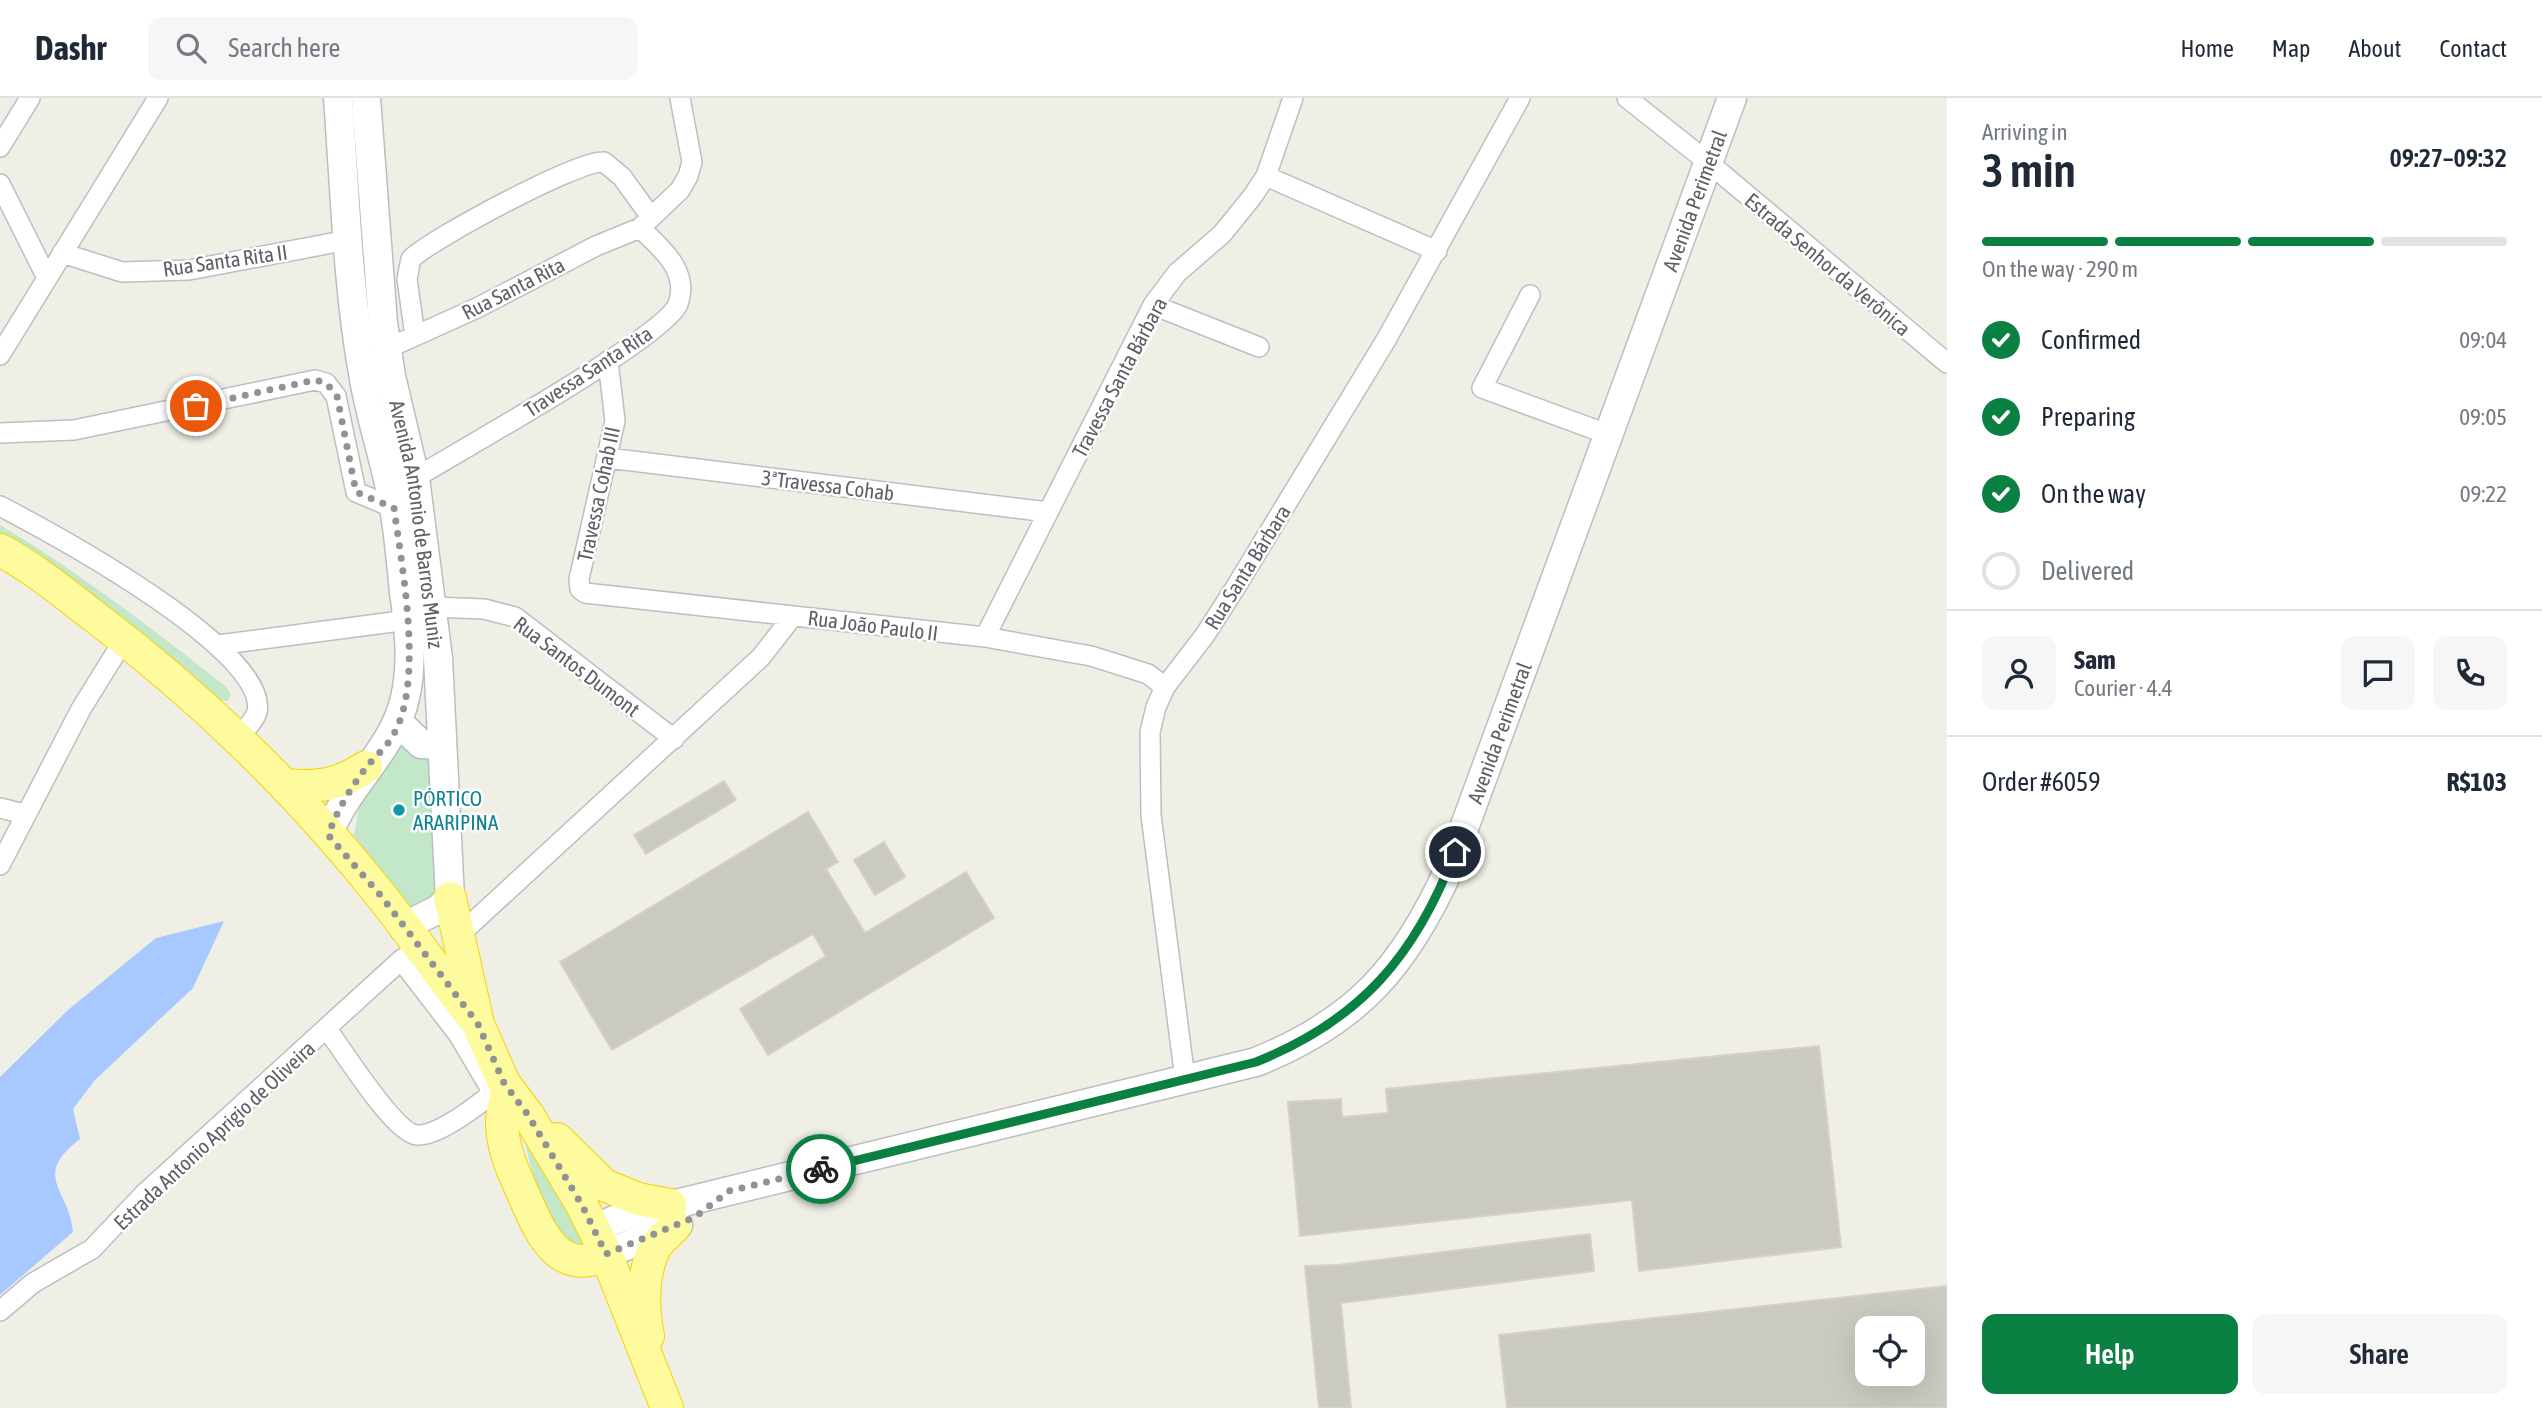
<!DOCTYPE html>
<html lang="en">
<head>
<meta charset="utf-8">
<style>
  body { margin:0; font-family:"Asap Condensed",sans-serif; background:#f6f6f7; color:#1f2937; height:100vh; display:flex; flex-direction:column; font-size:26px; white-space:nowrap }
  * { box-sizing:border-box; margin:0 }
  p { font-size:23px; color:#747a83 }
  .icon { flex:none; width:38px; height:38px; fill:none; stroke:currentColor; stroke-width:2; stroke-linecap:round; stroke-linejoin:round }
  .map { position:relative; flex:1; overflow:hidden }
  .panel { display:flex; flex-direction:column; background:#fff; width:595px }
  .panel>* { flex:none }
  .buttons { position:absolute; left:1855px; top:1218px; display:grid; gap:14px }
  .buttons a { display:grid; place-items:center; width:70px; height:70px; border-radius:14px; background:#fff; box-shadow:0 7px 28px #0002; font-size:35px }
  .pin { position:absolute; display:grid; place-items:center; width:60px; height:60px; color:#fff; margin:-30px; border:4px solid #fff; border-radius:50%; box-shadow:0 2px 7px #0007 }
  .courier { position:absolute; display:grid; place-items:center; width:70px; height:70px; margin:-35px; border:5px solid #0b8043; border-radius:50%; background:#fff; color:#222; box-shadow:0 2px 9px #0007 }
  .head em { font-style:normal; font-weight:600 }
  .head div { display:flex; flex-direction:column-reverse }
  .head { display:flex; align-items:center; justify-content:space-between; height:119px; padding:0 35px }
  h1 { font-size:46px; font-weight:600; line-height:52px }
  .bar { display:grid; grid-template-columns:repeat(4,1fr); gap:10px 7px; align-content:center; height:84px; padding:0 35px }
  .bar i { height:9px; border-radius:5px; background:#e0e1e3 }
  .bar .active { background:#0b8043 }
  .bar p { grid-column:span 4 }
  .line { display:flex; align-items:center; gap:18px; padding:0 35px; border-top:2px solid #e0e1e3 }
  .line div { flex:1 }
  .round { display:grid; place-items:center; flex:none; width:74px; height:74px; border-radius:14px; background:#f6f6f7 }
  ol { padding:0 35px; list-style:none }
  li { display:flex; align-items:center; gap:21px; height:77px }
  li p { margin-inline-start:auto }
  li .icon { padding:7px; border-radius:50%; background:#0b8043; color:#fff; stroke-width:4 }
  li:last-child { color:#747a83 }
  li i { width:38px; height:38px; border:4px solid #e0e1e3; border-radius:50% }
  .cta { display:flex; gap:14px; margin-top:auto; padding:14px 35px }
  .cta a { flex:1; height:80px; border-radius:14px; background:#0b8043; color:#fff; font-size:28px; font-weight:600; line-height:80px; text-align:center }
  .cta a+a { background:#f6f6f7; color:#1f2937 }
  header { display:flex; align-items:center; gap:42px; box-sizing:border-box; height:98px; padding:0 35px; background:#fff; border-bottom:2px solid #e0e1e3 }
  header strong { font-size:33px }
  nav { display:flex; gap:38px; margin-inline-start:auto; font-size:24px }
  .search { width:490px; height:63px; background:#f6f6f7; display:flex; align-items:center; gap:18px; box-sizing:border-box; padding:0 24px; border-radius:14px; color:#747a83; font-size:26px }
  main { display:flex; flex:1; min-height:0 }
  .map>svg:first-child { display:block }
</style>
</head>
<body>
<header>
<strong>Dashr</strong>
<div class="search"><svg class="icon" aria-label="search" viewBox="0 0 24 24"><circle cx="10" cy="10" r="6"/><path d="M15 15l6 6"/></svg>Search here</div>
<nav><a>Home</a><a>Map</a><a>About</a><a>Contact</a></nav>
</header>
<main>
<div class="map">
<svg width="1947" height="1310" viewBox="0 0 1947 1310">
  <rect width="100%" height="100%" fill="#f0efe6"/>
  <path fill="#c3e7c9" d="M 0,427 C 80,475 152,530 225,588 L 231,596 L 228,603 L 219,602 L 0,440 Z
    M 408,640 L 437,659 L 442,800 L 417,820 L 354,738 L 361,697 Z
    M 520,1021 L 564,1101 L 588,1154 C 581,1149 571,1145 564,1140 C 537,1117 528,1054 520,1021 Z"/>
  <path fill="#a7c9ff" d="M 224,823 L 193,890 L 95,982 L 73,1011 L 80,1041 C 31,1079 69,1090 73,1134 L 0,1197 L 0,979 L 68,912 L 156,840 Z"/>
  <path fill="#cbcac2" stroke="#d5d2c4" stroke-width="2" fill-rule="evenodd" d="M 724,683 L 736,702 L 646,756 L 634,737 Z
    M 808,714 L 838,764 L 826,771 L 865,835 L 966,774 L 994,820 L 768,957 L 740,911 L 826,858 L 813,836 L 612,952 L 560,864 Z
    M 884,744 L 905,779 L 875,797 L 854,762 Z
    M 1819,948 L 1841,1149 L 1639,1173 L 1632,1102 L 1300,1138 L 1288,1004 L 1341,1001 L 1342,1019 L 1388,1015 L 1386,991 Z
    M 1590,1136 L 1594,1173 L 1341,1205 L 1351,1310 L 1319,1310 L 1305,1168 L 1338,1167 Z
    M 1947,1188 L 1947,1310 L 1507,1310 L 1499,1237 ZM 1867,1230 L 1913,1230 L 1913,1276 L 1867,1276 Z"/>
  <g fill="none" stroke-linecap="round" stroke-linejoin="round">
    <defs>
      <path id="minor" d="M 1627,0 L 1709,65 L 1947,265
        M 0,49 L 30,0
        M 1266,78 L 1437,153
        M 0,86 L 47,180
        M 62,155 L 122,174 L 189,172 L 348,142
        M 1530,197 L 1482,290 L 1607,336
        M 1153,207 L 1259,249
        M 415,238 L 407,181 L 411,161 C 431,141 580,61 604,64 L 622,79 L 651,119
        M 386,251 L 477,210 L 596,148 L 640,130 L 680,92 L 688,78 L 692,64 L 680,0
        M 0,257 L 158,0
        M 608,263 L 615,323 L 579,481 L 580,491 L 585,495 L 985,539 L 1091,558 L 1148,576 L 1165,589
        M 0,335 L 74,332 L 315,282 L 326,285 L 336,298 L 356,394 L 394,410
        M 608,360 L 1048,414
        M 415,380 C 457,354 665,239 678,206 C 690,173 661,150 640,130
        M 0,408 C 48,433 270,552 257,614 C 254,624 244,632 237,639
        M 432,509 L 484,511 L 515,519 L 674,641
        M 985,539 L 1153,207 L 1177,175 L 1222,136 L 1252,99 L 1266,78 L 1293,0
        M 218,547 L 408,522
        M 0,710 L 24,716
        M 0,767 L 81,611 L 125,540
        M 457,839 L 761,559 L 793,518
        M 401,862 L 458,936 L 493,995
        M 327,931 C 342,951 394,1035 417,1037 C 441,1038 486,1001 504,985
        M 1185,981 L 1151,717 L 1150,634 L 1156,609 L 1165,589 L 1205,537 L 1237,487 L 1386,242 L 1520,0
        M 0,1213 L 33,1185 L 92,1151 L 144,1096 L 401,862 L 419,850"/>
      <g id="secondary">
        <path id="s1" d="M 366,0 L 383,225 L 391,278 L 415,380 L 438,560 L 450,800 L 439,811 L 403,829"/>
        <path d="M 398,624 L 421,646 L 442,647"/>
        <path d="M 328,737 C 347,686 393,653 405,600 C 413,566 409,528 404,494 C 401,466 399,437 394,410 C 386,364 370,320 363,275 C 347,185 345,91 338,0"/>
        <path id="s2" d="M 593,1132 C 629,1113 650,1112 688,1103 L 1256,964 C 1358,923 1405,868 1449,771 L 1732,0"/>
        <path d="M 606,1156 L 678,1127"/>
      </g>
      <path id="trunk" d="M 0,452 C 36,471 67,498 99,522 C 204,602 300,696 382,799 C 415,841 445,884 478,926
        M 285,687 C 318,690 339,687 366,669
        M 450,800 L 478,926 L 504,985 L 528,1017 L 582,1107 L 606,1156 L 667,1310
        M 508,991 C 506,1001 502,1013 502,1023 C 502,1048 511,1069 521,1091 C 537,1127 556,1182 606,1156
        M 557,1041 L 604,1087 L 638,1101 L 670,1107
        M 648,1238 C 643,1211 642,1179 653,1154 C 656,1144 668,1136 675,1128"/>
    </defs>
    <use href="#minor" stroke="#bdbec4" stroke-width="22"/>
    <use href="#secondary" stroke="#bbbdc3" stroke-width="31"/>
    <use href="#trunk" stroke="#f5d300" stroke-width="34"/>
    <use href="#minor" stroke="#fff" stroke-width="19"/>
    <use href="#secondary" stroke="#fff" stroke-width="28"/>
    <use href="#trunk" stroke="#fefa9e" stroke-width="32"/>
  </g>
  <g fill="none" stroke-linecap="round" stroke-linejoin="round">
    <path stroke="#909293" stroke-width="7" stroke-dasharray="0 12.6" d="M 196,308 L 315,282 L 326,285 L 337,298 L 356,394 L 394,410 C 402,470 425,587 392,639 C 386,649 376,658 368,667 C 351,689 338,711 328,737 L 382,799 L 478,926 L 504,985 L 528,1017 L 582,1107 L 606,1156 L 695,1119 L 729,1093 L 821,1071"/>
    <path stroke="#0b8043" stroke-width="9" d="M 821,1071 L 1256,964 C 1361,922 1416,857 1455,754"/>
  </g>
  <circle fill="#0f9aa8" stroke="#fff" stroke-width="2.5" cx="399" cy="712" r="7"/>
  <g text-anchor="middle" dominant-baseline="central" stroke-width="5" stroke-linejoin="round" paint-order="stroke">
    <g font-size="21" fill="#5d6066" stroke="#fff">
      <text stroke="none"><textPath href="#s2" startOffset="1678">Avenida Perimetral</textPath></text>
      <text transform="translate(225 162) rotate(-8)">Rua Santa Rita II</text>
      <text transform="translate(1828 166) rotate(40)">Estrada Senhor da Verônica</text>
      <text transform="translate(513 190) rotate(-27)">Rua Santa Rita</text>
      <text transform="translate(588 273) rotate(-33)">Travessa Santa Rita</text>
      <text transform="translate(1119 279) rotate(-62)">Travessa Santa Bárbara</text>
      <text transform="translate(828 387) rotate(7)">3ªTravessa Cohab</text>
      <text transform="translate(598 396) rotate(-78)">Travessa Cohab III</text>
      <text stroke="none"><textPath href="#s1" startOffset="430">Avenida Antonio de Barros Muniz</textPath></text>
      <text transform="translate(1247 469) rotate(-58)">Rua Santa Bárbara</text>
      <text transform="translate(873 527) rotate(7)">Rua João Paulo II</text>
      <text transform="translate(577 568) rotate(37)">Rua Santos Dumont</text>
      <text stroke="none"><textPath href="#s2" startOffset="1111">Avenida Perimetral</textPath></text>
      <text transform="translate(214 1037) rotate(-43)">Estrada Antonio Aprigio de Oliveira</text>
    </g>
    <g font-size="21" fill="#0d838f" stroke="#fff" text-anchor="start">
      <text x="413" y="700">PÓRTICO<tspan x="413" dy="24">ARARIPINA</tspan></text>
    </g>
  </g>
</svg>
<div class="buttons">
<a><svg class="icon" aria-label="locate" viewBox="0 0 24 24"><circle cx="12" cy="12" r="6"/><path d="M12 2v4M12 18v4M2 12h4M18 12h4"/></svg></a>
</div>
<div class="pin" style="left:196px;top:308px;background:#ea580c"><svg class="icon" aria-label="bag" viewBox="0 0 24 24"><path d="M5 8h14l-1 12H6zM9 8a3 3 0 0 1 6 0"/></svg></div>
<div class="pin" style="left:1455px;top:754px;background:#1f2937"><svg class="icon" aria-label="home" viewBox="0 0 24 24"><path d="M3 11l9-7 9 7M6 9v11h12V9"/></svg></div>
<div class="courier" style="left:821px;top:1071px"><svg class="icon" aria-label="bike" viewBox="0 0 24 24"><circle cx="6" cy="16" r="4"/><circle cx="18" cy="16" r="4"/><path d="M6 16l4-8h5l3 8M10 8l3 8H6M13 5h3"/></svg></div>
</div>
<section class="panel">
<div class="head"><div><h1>3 min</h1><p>Arriving in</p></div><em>09:27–09:32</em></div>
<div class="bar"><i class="active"></i><i class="active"></i><i class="active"></i><i></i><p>On the way · 290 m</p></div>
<ol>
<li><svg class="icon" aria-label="check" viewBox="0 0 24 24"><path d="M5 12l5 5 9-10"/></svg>Confirmed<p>09:04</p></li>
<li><svg class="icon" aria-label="check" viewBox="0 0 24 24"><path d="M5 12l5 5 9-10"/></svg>Preparing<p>09:05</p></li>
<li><svg class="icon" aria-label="check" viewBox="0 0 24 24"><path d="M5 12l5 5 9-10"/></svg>On the way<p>09:22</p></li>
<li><i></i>Delivered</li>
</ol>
<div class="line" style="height:126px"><a class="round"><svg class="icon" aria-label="person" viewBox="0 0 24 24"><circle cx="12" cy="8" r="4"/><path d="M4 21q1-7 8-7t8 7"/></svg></a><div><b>Sam</b><p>Courier · 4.4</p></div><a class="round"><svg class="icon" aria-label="chat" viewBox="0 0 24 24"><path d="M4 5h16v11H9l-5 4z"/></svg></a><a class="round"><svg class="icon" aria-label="phone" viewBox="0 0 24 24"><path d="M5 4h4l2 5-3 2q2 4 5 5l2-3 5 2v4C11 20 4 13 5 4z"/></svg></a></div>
<div class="line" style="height:91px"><div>Order #6059</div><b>R$103</b></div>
<div class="cta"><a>Help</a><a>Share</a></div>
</section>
</main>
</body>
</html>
